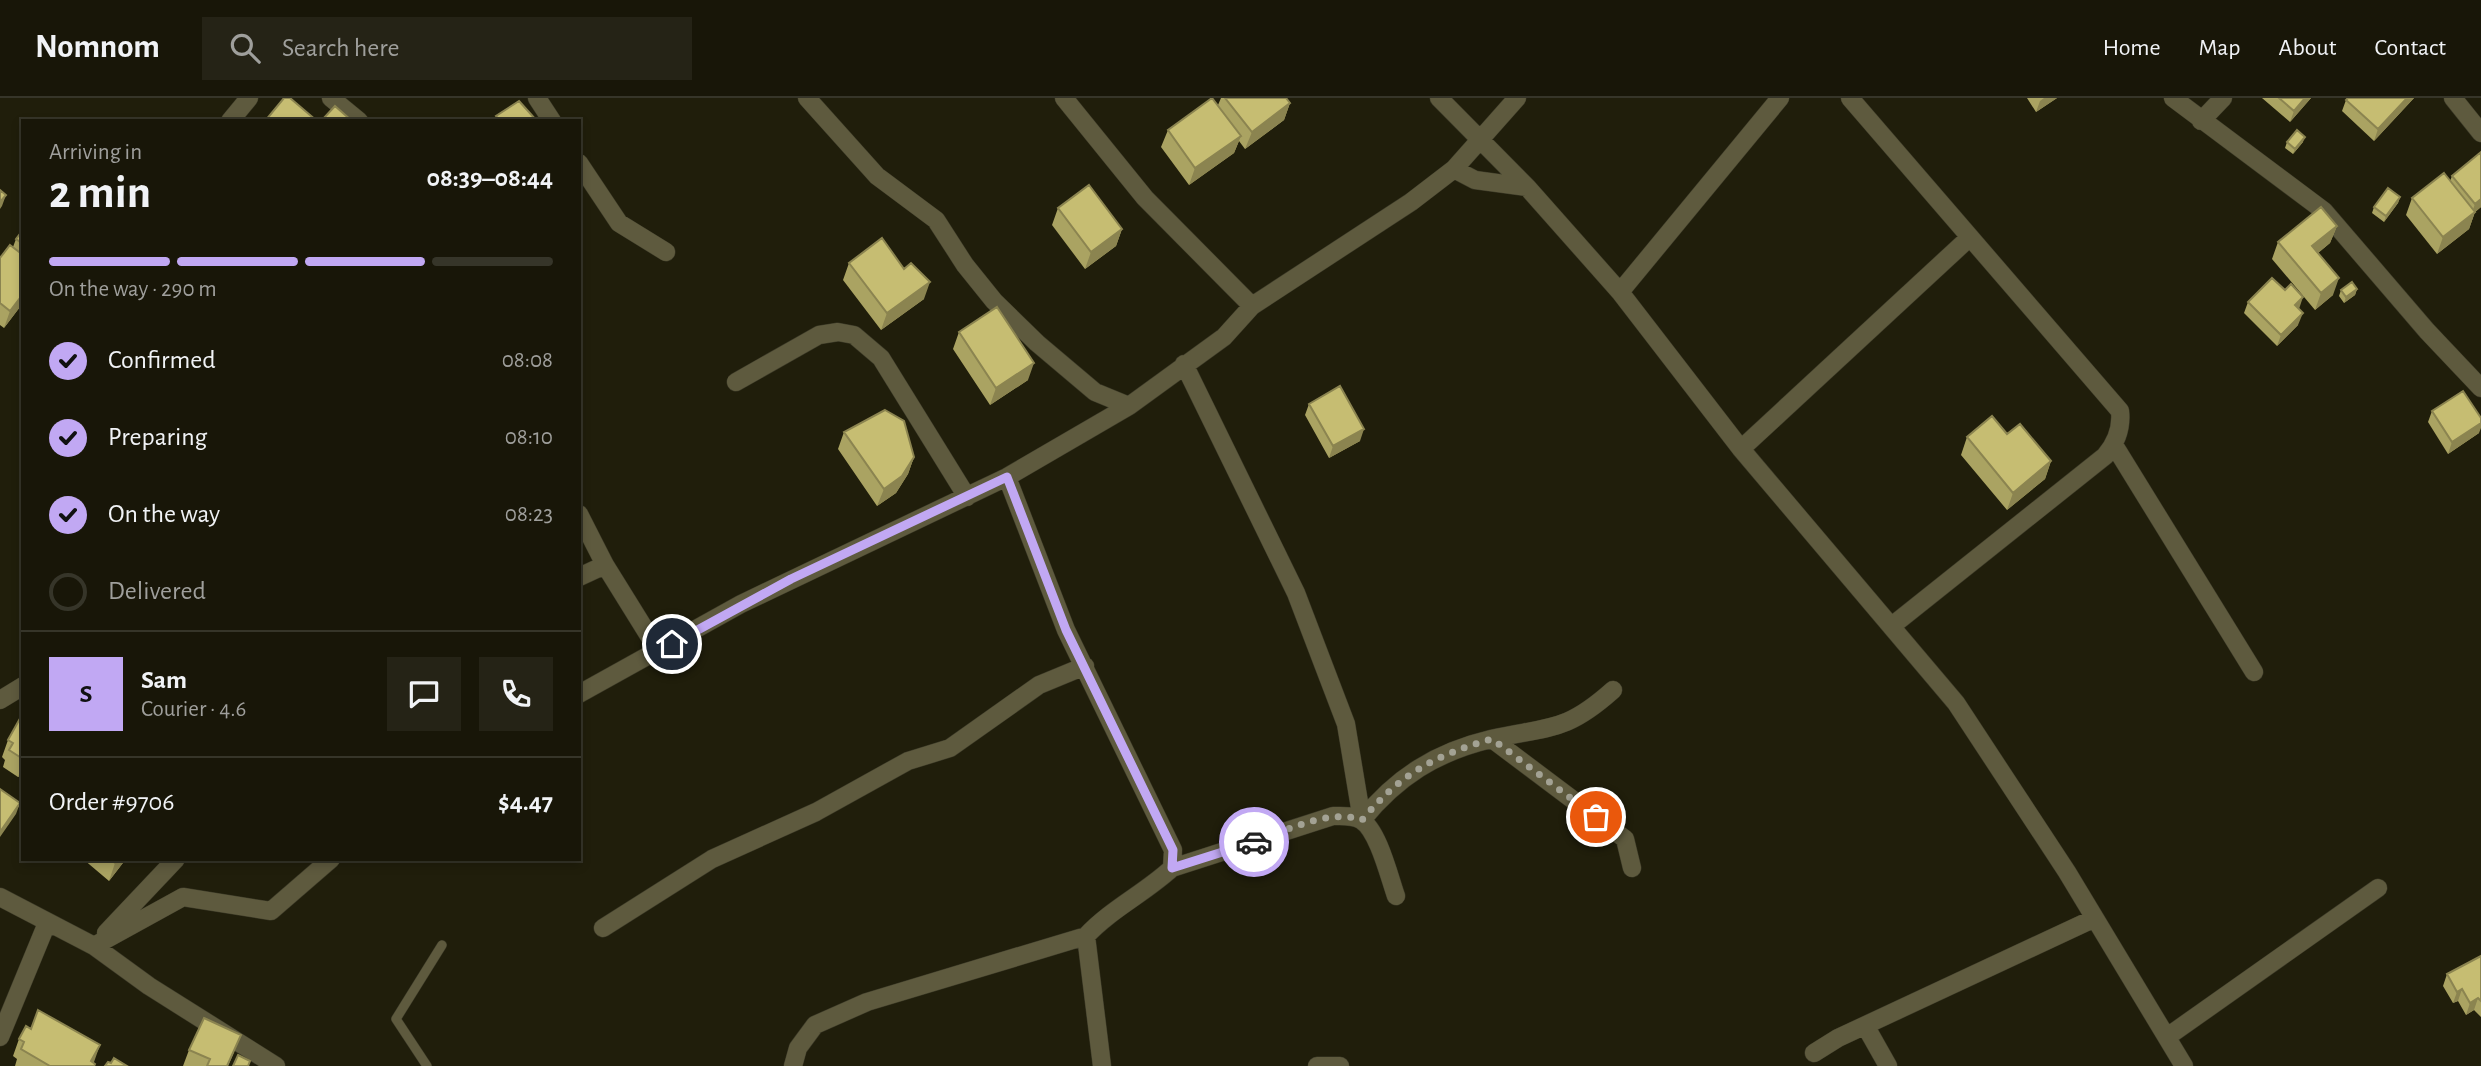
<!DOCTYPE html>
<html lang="en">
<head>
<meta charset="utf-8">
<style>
  body { margin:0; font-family:"Alegreya Sans",sans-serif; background:#252316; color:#f1f3f6; height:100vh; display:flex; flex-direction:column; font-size:26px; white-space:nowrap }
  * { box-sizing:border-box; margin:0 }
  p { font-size:23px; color:#9f9f9c }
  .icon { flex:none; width:38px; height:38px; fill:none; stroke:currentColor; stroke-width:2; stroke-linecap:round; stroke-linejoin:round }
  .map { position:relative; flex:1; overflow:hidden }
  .details { position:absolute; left:21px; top:21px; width:560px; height:742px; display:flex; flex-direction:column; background:#181608; border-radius:0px; box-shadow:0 4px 10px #0003,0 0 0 2px #363529 }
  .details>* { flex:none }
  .pin { position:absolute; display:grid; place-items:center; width:60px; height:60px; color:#fff; margin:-30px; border:4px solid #fff; border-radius:50%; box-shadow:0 2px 7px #0007 }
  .courier { position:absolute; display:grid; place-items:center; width:70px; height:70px; margin:-35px; border:5px solid #c1a8f3; border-radius:50%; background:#fff; color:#222; box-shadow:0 2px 9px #0007 }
  .headline em { font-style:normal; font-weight:700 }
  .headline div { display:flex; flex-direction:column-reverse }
  .headline { display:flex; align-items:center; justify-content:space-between; height:119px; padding:0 28px }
  h1 { font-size:46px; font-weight:700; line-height:52px }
  .bar { display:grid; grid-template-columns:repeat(4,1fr); gap:10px 7px; align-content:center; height:84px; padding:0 28px }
  .bar i { height:9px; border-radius:5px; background:#363529 }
  .bar .on { background:#c1a8f3 }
  .bar p { grid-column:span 4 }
  .line { display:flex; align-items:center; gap:18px; padding:0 28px; border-top:2px solid #363529 }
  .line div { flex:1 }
  .round { display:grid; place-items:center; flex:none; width:74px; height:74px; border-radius:0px; background:#252316 }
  ol { padding:0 28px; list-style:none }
  li { display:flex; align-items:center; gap:21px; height:77px }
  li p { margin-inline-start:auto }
  li .icon { padding:7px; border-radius:50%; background:#c1a8f3; color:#111; stroke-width:4 }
  li:last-child { color:#9f9f9c }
  li i { width:38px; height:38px; border:4px solid #363529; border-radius:50% }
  header { display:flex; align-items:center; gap:42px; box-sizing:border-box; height:98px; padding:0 35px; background:#181608; border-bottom:2px solid #363529 }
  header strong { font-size:33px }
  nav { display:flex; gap:38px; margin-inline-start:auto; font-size:24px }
  .search { width:490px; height:63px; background:#252316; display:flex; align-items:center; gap:18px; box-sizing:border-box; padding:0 24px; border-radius:0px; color:#9f9f9c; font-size:26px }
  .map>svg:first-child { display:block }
</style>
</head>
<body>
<header>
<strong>Nomnom</strong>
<div class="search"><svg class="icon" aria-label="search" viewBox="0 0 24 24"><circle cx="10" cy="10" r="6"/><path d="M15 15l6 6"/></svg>Search here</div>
<nav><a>Home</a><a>Map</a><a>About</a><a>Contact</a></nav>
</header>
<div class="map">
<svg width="2481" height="968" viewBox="0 0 2481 968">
  <rect width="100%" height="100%" fill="#201e0b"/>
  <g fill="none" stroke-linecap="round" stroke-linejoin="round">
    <defs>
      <path id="lane" d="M 427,968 L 396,921 L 442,847"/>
      <path id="street" d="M 331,0 L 359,23
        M 537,0 L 552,23
        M 807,0 L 877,78 L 936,122 L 965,167 L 994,203 L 1037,245 L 1095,294 L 1129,308 L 1224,239 L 1252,208 L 1411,104 L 1454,71 L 1517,0
        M 1064,0 L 1145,100 L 1252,208
        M 1439,0 L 1527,89 L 1620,194 L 1741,351 L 1956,605 L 2067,774 L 2184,968
        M 1850,0 L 2120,313 C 2122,331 2116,345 2105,358 L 1893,527
        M 2173,0 L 2324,113 L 2427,233 L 2481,290
        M 2453,0 L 2481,35
        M 230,23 L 249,0
        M 2201,23 L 2223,0
        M 579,65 L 619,125 L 666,154
        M 1454,71 L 1475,82 L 1527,89
        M 1620,194 L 1780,0
        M 1184,266 L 1296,495 L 1346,626 L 1362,722
        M 736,284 L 819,237 L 838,234 L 854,237 L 881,260 L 967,399
        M 2114,347 L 2254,574
        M 1741,351 L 1969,140
        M 1007,379 L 1066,532 L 1173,752 L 1172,770 C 1145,795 1111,811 1086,838 L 1102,968
        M 579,416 L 605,467 L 659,554
        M 579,479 L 605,467
        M 579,596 L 741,506 L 1007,379 L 1129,308
        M 0,602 L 23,588
        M 1492,641 L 1625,741 L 1632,770
        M 1362,722 C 1397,679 1436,654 1491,641 C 1549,628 1565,635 1613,592
        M 1172,770 L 1333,718 C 1343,718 1353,717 1361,722 C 1378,732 1389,778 1396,798
        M 0,799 L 94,848 L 149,888 L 276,968
        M 603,830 L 712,761 L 816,714 L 908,663 L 950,650 L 1039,587 L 1085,568
        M 106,835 L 176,761
        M 94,848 L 183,799 L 271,813 L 331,761
        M 1866,929 L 1888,968
        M 0,939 L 47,825
        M 2167,939 L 2378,790
        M 1814,955 L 1838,940 L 2093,821
        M 793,968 L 798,950 L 815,927 L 867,904 L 1086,838
        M 1317,968 L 1340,968"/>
    </defs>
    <use href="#lane" stroke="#3c3a28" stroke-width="10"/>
    <use href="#street" stroke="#3c3a28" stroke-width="19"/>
    <use href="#lane" stroke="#5e5a3e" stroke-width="9"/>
    <use href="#street" stroke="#5e5a3e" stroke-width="18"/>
  </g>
  <path fill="#aaa362" d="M 1221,0 L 1286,0 L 1290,5 L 1284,22 L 1245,51 L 1239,43 L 1234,55 L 1189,87 L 1161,49 L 1168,32 L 1218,7 Z
    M 2027,0 L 2057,0 L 2036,14 Z
    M 2262,0 L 2311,0 L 2290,24 Z
    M 2414,0 L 2374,43 L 2342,13 L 2346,2 Z
    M 2287,44 L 2303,44 L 2293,56 L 2285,50 Z
    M 2481,54 L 2481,109 L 2475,114 L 2469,131 L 2437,156 L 2406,117 L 2412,100 L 2450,83 L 2452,78 Z
    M 2400,99 L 2398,105 L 2384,124 L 2372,115 L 2374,109 Z
    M 1058,110 L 1122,131 L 1116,148 L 1085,171 L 1052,127 Z
    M 2337,128 L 2330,145 L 2318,155 L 2333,197 L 2315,212 L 2272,161 L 2278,144 Z
    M 23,132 L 23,205 L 4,230 L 0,227 L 0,160 L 13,149 L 16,141 Z
    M 849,165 L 904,171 L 924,201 L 881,232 L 843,182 Z
    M 2357,191 L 2355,197 L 2344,205 L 2339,198 L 2341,192 Z
    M 2248,204 L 2298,211 L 2298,227 L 2277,248 L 2244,215 Z
    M 959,234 L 1028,282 L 990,307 L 953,251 Z
    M 1309,306 L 1360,343 L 1329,360 L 1305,317 Z
    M 2432,313 L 2479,335 L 2448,356 L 2428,324 Z
    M 844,334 L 914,359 L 908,376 L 896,395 L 877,408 L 838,351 Z
    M 2007,336 L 2051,363 L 2045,381 L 2007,412 L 1961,357 L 1967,339 Z
    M 23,615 L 23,678 L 18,679 L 3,669 L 5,662 L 2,659 L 8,642 Z
    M 83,761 L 126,761 L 109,783 Z
    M 2481,858 L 2481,919 L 2474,912 L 2466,917 L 2458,903 L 2453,905 L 2443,888 L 2447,876 Z
    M 19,941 L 93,964 L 94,968 L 15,968 L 17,961 L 13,958 Z
    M 189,952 L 234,954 L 228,968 L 183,968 Z"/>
  <path fill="#8b8450" d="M 2044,0 L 2057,0 L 2036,14 L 2040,3 Z
    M 2305,0 L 2311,0 L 2290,24 L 2294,13 Z
    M 2407,0 L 2414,0 L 2374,43 L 2378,31 Z
    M 1290,5 L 1284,22 L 1245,51 L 1252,34 Z
    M 1241,38 L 1234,55 L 1189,87 L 1195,70 Z
    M 2305,39 L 2303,44 L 2293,56 L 2295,51 Z
    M 6,97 L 2,108 L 0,111 L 0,104 Z
    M 2400,99 L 2398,105 L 2384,124 L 2386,118 Z
    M 2481,101 L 2481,109 L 2473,116 L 2475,114 L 2469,131 L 2437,156 L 2443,139 L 2471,117 L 2475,106 Z
    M 2337,128 L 2330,145 L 2306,165 L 2312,148 Z
    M 1122,131 L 1116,148 L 1085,171 L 1091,154 Z
    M 2339,180 L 2333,197 L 2315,212 L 2321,195 Z
    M 930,184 L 924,201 L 881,232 L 887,215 Z
    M 2357,191 L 2355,197 L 2344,205 L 2346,199 Z
    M 23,196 L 23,205 L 4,230 L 10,213 Z
    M 2303,199 L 2299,211 L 2290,219 L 2295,207 Z
    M 2303,215 L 2298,227 L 2277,248 L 2281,237 Z
    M 1034,265 L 1028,282 L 990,307 L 996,290 Z
    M 2481,325 L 2481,330 L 2479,335 L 2448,356 L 2452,344 Z
    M 1364,331 L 1360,343 L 1329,360 L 1333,348 Z
    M 914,359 L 908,376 L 896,395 L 877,408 L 884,391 Z
    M 2051,363 L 2045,381 L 2007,412 L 2013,395 Z
    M 23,667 L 23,678 L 18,679 Z
    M 20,705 L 16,716 L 0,739 L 0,734 Z
    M 119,761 L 126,761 L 109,783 L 115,765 Z
    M 2462,891 L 2458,903 L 2453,905 L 2457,894 Z
    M 2478,900 L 2474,912 L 2466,917 L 2470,905 Z
    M 100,947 L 94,964 L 91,968 L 91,963 Z"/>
  <path fill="#c6bd72" stroke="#8b8450" stroke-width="2" d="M 284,0 L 290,0 L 317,23 L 265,23 Z
    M 1212,0 L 1241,38 L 1195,70 L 1168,32 Z
    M 1225,0 L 1286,0 L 1290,5 L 1252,34 Z
    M 2279,0 L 2305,0 L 2294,13 Z
    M 2348,0 L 2407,0 L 2378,31 L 2346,2 Z
    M 519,3 L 537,23 L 500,23 L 496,18 Z
    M 335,8 L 352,23 L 322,22 Z
    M 2297,32 L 2305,39 L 2295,51 L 2287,44 Z
    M 2481,54 L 2481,101 L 2475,106 L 2452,78 Z
    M 2444,75 L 2475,114 L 2443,139 L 2412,100 Z
    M 1089,87 L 1122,131 L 1091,154 L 1058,110 Z
    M 2388,90 L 2400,99 L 2386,118 L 2374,109 Z
    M 0,92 L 6,97 L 0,104 Z
    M 2321,109 L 2337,128 L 2312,148 L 2339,180 L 2321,195 L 2278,144 Z
    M 23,132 L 23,146 L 16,141 Z
    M 882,140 L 904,171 L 911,165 L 930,184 L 887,215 L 849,165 Z
    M 10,147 L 23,157 L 23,196 L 10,213 L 0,205 L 0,160 Z
    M 2272,180 L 2285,192 L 2291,186 L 2303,199 L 2295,207 L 2303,215 L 2281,237 L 2248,204 Z
    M 2352,184 L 2357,191 L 2346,199 L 2341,192 Z
    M 997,209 L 1034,265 L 996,290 L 959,234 Z
    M 1340,288 L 1364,331 L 1333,348 L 1309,306 Z
    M 2463,293 L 2481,320 L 2481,325 L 2452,344 L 2432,313 Z
    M 885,312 L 904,323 L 914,359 L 902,378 L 884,391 L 844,334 Z
    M 1992,318 L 2007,336 L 2020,326 L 2051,363 L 2013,395 L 1967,339 Z
    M 23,615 L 23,661 L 9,652 L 13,645 L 8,642 Z
    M 0,691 L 20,705 L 0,734 Z
    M 110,761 L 119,761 L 115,765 Z
    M 2481,858 L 2481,903 L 2478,900 L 2470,905 L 2462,891 L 2457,894 L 2447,876 Z
    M 38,912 L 100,947 L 91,963 L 95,966 L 94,968 L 50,968 L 21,951 L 24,944 L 19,941 L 26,928 L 31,931 Z
    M 204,920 L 241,937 L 227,968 L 207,968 L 210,961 L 189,952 Z
    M 238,957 L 250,963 L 248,968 L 233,968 Z
    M 114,960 L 127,968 L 105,968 L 108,964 L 111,965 Z"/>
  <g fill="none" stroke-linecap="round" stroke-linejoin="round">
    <path stroke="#a3a294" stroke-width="7" stroke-dasharray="0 12.6" d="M 1254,744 C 1286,733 1329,710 1362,722 C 1401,676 1433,658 1492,641 L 1596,719"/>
    <path stroke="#c1a8f3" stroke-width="9" d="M 672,546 L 791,481 L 1007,379 L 1066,532 L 1173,752 L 1172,770 L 1254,744"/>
  </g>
</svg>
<div class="pin" style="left:1596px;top:719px;background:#ea580c"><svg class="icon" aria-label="bag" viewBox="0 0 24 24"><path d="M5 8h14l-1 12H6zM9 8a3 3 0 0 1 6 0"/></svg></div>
<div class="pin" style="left:672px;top:546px;background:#1f2937"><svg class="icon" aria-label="home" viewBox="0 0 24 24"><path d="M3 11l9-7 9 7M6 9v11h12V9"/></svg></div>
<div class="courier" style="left:1254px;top:744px"><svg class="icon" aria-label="car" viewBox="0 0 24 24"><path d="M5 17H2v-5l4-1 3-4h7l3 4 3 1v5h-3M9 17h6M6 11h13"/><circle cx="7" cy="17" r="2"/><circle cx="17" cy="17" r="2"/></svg></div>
<section class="details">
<div class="headline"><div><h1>2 min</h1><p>Arriving in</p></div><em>08:39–08:44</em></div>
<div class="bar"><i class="on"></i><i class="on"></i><i class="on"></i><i></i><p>On the way · 290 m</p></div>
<ol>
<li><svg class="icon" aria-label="check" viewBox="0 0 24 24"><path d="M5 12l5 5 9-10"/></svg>Confirmed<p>08:08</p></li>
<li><svg class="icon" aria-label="check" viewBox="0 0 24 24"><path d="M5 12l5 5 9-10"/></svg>Preparing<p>08:10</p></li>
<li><svg class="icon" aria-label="check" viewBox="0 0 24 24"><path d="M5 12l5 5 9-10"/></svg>On the way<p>08:23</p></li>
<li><i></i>Delivered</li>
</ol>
<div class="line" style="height:126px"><b class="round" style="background:#c1a8f3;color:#111">S</b><div><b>Sam</b><p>Courier · 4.6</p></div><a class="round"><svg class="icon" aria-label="chat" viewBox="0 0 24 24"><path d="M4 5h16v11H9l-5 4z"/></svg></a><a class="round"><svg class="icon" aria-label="phone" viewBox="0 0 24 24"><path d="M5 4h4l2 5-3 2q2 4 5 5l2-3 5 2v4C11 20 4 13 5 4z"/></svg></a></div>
<div class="line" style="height:91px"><div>Order #9706</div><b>$4.47</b></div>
</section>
</div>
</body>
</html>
